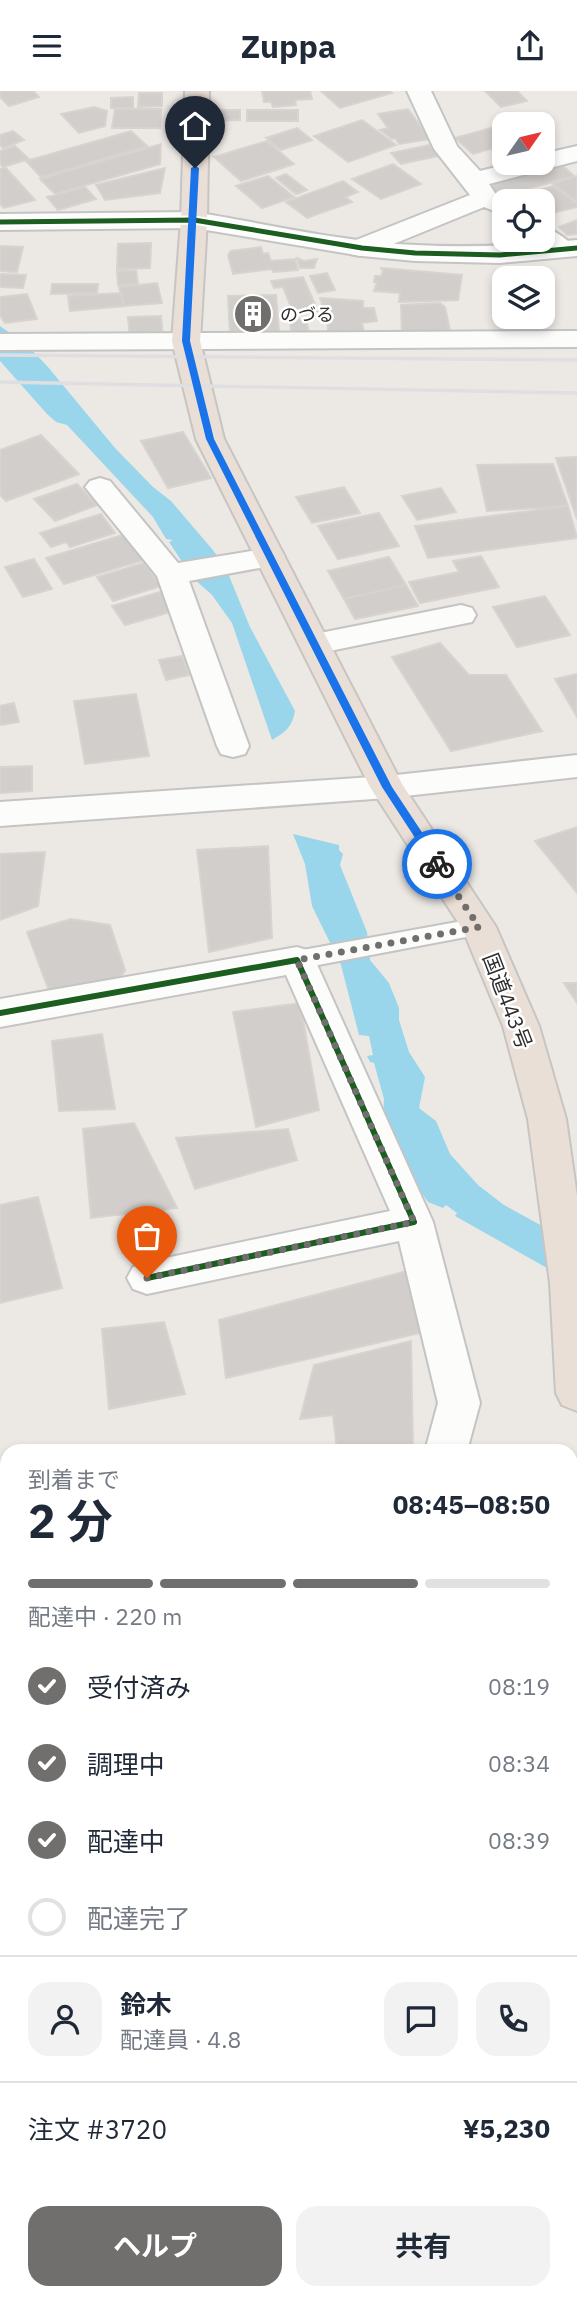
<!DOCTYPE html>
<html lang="ja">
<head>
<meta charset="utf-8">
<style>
  body { margin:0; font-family:"IBM Plex Sans","Noto Sans JP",sans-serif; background:#f2f2f3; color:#1f2937; height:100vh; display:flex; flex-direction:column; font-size:26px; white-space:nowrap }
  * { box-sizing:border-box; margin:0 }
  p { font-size:23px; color:#747a83 }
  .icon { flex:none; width:38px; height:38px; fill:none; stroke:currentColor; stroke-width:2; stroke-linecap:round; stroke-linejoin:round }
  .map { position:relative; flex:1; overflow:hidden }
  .side { position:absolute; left:0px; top:1353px; width:578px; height:856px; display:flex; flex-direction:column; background:#fff; border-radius:21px 21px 0 0; box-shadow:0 4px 10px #0003 }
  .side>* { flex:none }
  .needle { width:46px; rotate:56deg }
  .tools { position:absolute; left:492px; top:21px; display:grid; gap:14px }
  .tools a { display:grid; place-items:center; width:63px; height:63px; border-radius:14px; background:#fff; box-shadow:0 4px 10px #0003; font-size:35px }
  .pin { position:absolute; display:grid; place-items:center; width:60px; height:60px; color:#fff; margin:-72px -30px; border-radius:50% 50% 50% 0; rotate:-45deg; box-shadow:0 0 7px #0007 }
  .pin .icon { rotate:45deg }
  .courier { position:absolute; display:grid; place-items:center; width:70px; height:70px; margin:-35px; border:5px solid #1a73e8; border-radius:50%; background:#fff; color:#222; box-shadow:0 2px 9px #0007 }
  .headline em { font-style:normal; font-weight:700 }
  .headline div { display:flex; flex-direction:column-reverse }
  .headline { display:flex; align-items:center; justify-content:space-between; height:119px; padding:0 28px }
  h1 { font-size:46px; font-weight:700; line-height:52px }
  .bar { display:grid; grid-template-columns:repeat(4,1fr); gap:10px 7px; align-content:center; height:84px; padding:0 28px }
  .bar i { height:9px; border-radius:5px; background:#e0e1e3 }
  .bar .active { background:#706f6e }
  .bar p { grid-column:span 4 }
  .line { display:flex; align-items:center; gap:18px; padding:0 28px; border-top:2px solid #e0e1e3 }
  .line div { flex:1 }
  .round { display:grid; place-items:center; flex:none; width:74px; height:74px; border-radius:21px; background:#f2f2f3 }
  ol { padding:0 28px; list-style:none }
  li { display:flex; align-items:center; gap:21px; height:77px }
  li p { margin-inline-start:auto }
  li .icon { padding:7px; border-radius:50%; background:#706f6e; color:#fff; stroke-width:4 }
  li:last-child { color:#747a83 }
  li i { width:38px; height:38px; border:4px solid #e0e1e3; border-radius:50% }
  .primary-button { display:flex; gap:14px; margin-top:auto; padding:14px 28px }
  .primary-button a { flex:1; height:80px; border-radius:21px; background:#706f6e; color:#fff; font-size:28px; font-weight:700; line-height:80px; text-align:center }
  .primary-button a+a { background:#f2f2f3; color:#1f2937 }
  header { display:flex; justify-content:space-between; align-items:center; height:91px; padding:0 28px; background:#fff; font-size:32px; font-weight:700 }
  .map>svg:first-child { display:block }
</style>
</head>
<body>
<header><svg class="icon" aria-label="menu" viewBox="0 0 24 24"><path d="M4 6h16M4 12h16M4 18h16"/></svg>Zuppa<svg class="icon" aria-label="share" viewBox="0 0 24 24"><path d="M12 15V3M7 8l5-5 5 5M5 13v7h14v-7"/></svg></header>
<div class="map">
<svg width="577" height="2208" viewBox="0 0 577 2208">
  <rect width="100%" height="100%" fill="#ece8e4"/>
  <path fill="#99d6ec" d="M 0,235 L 28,255 L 48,276 L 115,357 L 153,396 L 171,410 L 212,458 L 225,475 L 250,536 L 295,620 C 292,636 286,641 272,649 L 232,532 L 212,504 L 192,486 L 169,451 L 173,449 L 166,448 L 153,426 L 67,334 L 56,331 L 47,323 L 0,270 Z
    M 293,743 L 339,754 L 339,759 L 343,763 L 340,774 L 367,841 L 370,869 L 389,892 L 399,917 L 399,929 L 409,961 L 425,986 L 419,1017 L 436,1030 L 450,1063 L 478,1094 L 504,1114 L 577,1154 L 577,1194 L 455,1125 L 457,1122 L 446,1114 L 443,1117 L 428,1111 L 414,1091 L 383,1029 L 384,1008 L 374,972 L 370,971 L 367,965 L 373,964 L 369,945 L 359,944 L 341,874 L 312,815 L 305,773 Z"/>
  <path fill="#d1cecb" stroke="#d7d4d0" stroke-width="2" d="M 0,0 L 33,0 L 39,6 L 9,15 L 0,6 Z
    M 262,0 L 310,0 L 312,8 L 295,9 L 296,14 L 273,16 L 271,11 L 264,11 Z
    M 321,0 L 389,0 L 392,2 L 340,17 Z
    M 485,0 L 517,0 L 527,10 L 501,16 Z
    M 139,2 L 162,2 L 162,15 L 138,16 Z
    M 133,6 L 133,17 L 111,17 L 111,7 Z
    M 94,16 L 107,20 L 105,35 L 79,42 L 61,23 Z
    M 115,18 L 161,18 L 160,37 L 112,37 Z
    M 408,18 L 430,48 L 399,53 L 395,47 L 392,48 L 380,39 L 388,37 L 378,23 Z
    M 215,19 L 240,19 L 240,29 L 215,30 Z
    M 247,19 L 298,19 L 298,30 L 247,30 Z
    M 362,29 L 396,54 L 348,71 L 314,45 Z
    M 297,37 L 312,49 L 281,59 L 266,47 Z
    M 491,37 L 504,47 L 504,54 L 473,63 L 455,47 Z
    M 13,40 L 24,49 L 3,57 L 0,54 L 0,44 Z
    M 131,40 L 147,55 L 41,86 L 26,70 Z
    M 267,50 L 294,73 L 241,90 L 214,66 Z
    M 161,53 L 160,73 L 55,103 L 40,88 Z
    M 429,54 L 439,65 L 401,73 L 391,62 Z
    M 15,55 L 29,68 L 3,76 L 0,73 L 0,60 Z
    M 393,73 L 421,93 L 381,108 L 352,88 Z
    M 561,73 L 574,85 L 495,107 L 482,95 Z
    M 5,76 L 35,109 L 4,117 L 0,113 L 0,78 Z
    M 165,77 L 160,102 L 105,109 L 96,94 Z
    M 286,83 L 307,99 L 296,103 L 276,87 Z
    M 268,85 L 294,106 L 262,117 L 236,95 Z
    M 577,85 L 577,111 L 553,93 Z
    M 343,90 L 358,101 L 345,106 L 352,111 L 307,127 L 286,111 Z
    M 553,95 L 577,113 L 577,116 L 549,123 L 542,118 L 542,110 L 530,108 L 541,104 L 536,100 Z
    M 85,96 L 96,108 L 58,119 L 47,106 Z
    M 577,129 L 577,143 L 567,144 L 559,136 Z
    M 151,152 L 150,177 L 117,178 L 118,153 Z
    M 0,155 L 23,156 L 17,181 L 0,180 Z
    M 261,156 L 263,163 L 268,162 L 271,170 L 295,168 L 298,179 L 273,181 L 272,178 L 233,183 L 228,164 L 231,160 Z
    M 297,167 L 304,170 L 317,168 L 314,177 L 300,177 Z
    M 381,177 L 462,184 L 458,209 L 399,211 L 400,202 L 374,200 L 377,191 L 374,191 L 375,185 L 381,185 L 383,180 Z
    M 136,179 L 138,193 L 118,194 L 117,180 Z
    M 327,182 L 335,199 L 318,202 L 310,185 Z
    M 0,183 L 26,184 L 23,197 L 0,196 Z
    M 303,186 L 318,220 L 294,224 L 283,196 L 274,197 L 271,190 Z
    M 157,192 L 162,212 L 124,215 L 119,196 Z
    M 52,193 L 98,193 L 97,202 L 51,203 Z
    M 121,202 L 124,215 L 70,220 L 68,205 Z
    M 27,203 L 37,228 L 5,232 L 0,224 L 0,206 Z
    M 276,204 L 279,241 L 230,242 L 228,205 Z
    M 320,207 L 363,210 L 363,217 L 374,217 L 377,230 L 362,232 L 364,241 L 328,242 L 327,217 L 323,216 Z
    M 440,212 L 445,216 L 450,240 L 402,241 L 401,214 Z
    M 161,225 L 163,248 L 130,249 L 128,226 Z
    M 306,228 L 309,242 L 292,243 L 289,229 Z
    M 183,341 L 211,387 L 168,397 L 141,350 Z
    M 41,344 L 79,383 L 6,410 L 0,404 L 0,359 Z
    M 577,366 L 577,428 L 556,367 Z
    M 553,373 L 568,415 L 487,420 L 477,374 Z
    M 77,393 L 97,414 L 55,430 L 34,408 Z
    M 344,396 L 360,422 L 312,432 L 296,406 Z
    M 441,397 L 456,421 L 417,429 L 402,405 Z
    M 568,415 L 577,447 L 428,467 L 415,435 Z
    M 379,422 L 399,455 L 338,468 L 318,435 Z
    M 101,423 L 115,442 L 70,456 L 66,451 L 51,456 L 40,442 Z
    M 126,443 L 144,469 L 64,493 L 46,467 Z
    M 481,465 L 499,496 L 420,512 L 409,491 L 459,481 L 453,470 Z
    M 389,466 L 406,494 L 344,508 L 328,480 Z
    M 34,468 L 52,498 L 23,506 L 5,476 Z
    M 144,472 L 161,495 L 113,510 L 97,486 Z
    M 406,494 L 418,515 L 355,528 L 344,508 Z
    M 174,497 L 188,516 L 125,534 L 112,515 Z
    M 545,505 L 570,544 L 517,556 L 493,516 Z
    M 440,552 L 469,584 L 506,584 L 542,640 L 451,660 L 392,566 Z
    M 182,565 L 189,584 L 166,589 L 159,569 Z
    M 577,583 L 577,626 L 555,588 Z
    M 136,603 L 149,665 L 85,673 L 74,610 Z
    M 14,612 L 19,631 L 0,634 L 0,615 Z
    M 32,675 L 32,700 L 0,702 L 0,676 Z
    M 577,736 L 577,802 L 535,750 Z
    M 268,755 L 272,847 L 209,861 L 197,759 Z
    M 45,761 L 38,815 L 0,829 L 0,763 Z
    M 71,828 L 110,834 L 125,879 L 116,893 L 49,900 L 27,841 Z
    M 564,892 L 577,892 L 577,912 Z
    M 300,912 L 319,1019 L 256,1036 L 233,921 Z
    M 102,943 L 115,1018 L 59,1020 L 52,950 Z
    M 134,1032 L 177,1117 L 91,1127 L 83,1038 Z
    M 288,1038 L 297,1069 L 195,1098 L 176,1047 Z
    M 38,1106 L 62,1197 L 0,1212 L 0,1114 Z
    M 407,1180 L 428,1240 L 226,1287 L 219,1229 Z
    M 164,1231 L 185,1303 L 109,1318 L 102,1238 Z
    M 411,1250 L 413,1360 L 337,1360 L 333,1324 L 300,1328 L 314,1274 Z
    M 570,1726 L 577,1758 L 577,1856 L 570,1856 Z
    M 570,1908 L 576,1994 L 570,1995 Z
    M 109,2202 L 169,2202 L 169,2208 L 131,2208 L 110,2205 Z
    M 248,2202 L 303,2202 L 302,2208 L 266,2208 Z"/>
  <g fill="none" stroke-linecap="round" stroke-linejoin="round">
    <defs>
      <path id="lane" d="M 479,827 L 487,830 L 491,836 L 487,842 L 297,878 L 288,875 L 285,869 L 288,863 L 297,860 Z"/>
      <path id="street" d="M 407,0 L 431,0 L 457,55 L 480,80 L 512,72 L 542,72 L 542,63 L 577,55 L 577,70 L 489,93 L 495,102 L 512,110 L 504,110 L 504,124 L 484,116 L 369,163 L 360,165 L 351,163 L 347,157 L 351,151 L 470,104 L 434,58 Z
        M 542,136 C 555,139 568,148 575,158 L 571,164 C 555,168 546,159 533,149 L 542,149 Z
        M 577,240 L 577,256 L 0,259 L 0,243 Z
        M 100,387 L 110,390 L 178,472 L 270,457 L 281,459 L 285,466 L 281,473 L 270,475 L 189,490 L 249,655 L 245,663 L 233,666 L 221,663 L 217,655 L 157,485 L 85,396 L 90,390 Z
        M 461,514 L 472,517 L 476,524 L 472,531 L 315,563 L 304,560 L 299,553 L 304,546 L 315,543 Z
        M 297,856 L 310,860 L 315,869 L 433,1131 L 480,1312 L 467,1360 L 425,1360 L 438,1312 L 399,1150 L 147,1203 L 133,1198 L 127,1187 L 133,1176 L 147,1171 L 390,1120 L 286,884 L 0,936 L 0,908 Z
        M 326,2202 L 378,2202 L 378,2208 L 324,2208 Z"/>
      <path id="secondary" d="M 194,121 C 268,133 342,151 417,154 C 471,157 523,154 577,149 L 577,165 L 500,172 L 415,170 L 362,165 L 194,137 L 0,139 L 0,123 Z
        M 577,664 L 577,686 L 387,707 L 0,735 L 0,711 L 387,685 Z"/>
      <path id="highway" d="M 185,0 L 209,0 L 207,129 L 200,250 L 224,348 L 402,693 L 496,836 L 539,935 L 566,1028 L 577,1105 L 577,1320 L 562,1314 L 556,1302 L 550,1192 L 528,1028 L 503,935 L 463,839 L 370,696 L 196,348 L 172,250 L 181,129 Z"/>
    </defs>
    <use href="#lane" stroke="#c5c4c5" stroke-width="4"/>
    <use href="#street" stroke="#c5c4c5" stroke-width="4"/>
    <use href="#secondary" stroke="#c5c4c5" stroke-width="4"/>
    <use href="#highway" stroke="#c6c5c4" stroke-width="4"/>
    <use href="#lane" fill="#fcfcfb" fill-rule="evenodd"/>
    <use href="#street" fill="#fcfcfb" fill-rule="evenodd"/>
    <use href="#secondary" fill="#fcfcfb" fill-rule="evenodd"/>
    <use href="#highway" fill="#eadfd6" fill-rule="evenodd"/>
    <path stroke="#dfdfe1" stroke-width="3.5" d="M 0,264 L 577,269
      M 0,291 L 577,302"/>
    <defs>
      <path id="cycleway-far1" d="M 0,131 L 194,129 L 362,157 L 415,162 L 500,164 L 577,157"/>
      <path id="cycleway" d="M 0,922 L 297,869 L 414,1131 L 147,1187"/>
    </defs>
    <use href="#cycleway-far1" stroke="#fff" stroke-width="9"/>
    <use href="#cycleway" stroke="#fff" stroke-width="10"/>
    <use href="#cycleway-far1" stroke="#1b5e20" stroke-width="5"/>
    <use href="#cycleway" stroke="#1b5e20" stroke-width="6"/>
  </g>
  <path fill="#1a73e8" d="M 195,75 L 199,77 L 190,250 L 214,348 L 392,696 L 441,770 L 441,776 L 434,776 L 382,696 L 206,348 L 182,250 L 191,77 Z"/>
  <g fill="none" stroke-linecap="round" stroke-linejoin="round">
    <path stroke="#706f6e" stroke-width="7" stroke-dasharray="0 12.6" d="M 147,1187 L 414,1131 L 297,869 L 479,836 L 437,773"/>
  </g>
  <defs>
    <symbol id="building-disc" viewBox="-11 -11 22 22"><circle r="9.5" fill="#706f6e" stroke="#fff"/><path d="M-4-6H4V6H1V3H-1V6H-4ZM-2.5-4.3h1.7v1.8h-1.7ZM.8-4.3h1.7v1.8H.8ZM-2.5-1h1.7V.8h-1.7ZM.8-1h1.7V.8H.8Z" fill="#fff"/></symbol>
  </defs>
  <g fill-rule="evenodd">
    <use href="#building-disc" x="231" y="201" width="44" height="44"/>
  </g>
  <g text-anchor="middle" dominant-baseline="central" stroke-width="5" stroke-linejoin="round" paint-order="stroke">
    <g font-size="18" fill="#2e2e2e" stroke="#fff" text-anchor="start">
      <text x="280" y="223">のづる</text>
    </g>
    <g font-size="21" fill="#2e2e2e" stroke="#fff">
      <text transform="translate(508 910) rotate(69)">国道443号</text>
    </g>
  </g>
</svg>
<div class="tools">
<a><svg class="needle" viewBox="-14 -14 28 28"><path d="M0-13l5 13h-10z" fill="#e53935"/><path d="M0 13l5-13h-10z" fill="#747a83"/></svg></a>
<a><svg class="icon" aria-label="locate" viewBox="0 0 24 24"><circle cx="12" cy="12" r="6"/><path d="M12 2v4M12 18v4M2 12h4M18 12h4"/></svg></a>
<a><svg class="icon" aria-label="layers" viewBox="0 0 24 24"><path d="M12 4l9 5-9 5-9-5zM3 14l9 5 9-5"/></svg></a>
</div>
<div class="pin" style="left:147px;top:1187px;background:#ea580c"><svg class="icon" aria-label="bag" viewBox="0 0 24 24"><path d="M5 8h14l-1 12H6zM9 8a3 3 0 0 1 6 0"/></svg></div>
<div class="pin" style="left:195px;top:77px;background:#1f2937"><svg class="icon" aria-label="home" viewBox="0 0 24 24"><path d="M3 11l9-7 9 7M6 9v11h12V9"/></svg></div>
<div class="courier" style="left:437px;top:773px"><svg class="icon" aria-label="bike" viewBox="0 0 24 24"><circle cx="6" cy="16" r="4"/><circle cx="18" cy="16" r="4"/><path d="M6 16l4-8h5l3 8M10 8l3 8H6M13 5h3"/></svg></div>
<section class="side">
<div class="headline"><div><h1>2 分</h1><p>到着まで</p></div><em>08:45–08:50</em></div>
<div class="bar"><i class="active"></i><i class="active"></i><i class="active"></i><i></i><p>配達中 · 220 m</p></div>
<ol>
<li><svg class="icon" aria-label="check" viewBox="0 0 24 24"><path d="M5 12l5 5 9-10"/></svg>受付済み<p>08:19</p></li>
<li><svg class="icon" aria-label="check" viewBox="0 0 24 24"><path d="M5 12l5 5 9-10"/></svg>調理中<p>08:34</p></li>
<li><svg class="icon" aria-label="check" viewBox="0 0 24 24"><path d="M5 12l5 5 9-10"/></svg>配達中<p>08:39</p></li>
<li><i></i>配達完了</li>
</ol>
<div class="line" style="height:126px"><a class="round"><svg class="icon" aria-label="person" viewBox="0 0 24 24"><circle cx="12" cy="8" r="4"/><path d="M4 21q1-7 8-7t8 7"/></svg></a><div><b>鈴木</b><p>配達員 · 4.8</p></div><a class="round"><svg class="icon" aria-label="chat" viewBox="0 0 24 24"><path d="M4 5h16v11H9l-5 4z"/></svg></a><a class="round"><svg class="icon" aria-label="phone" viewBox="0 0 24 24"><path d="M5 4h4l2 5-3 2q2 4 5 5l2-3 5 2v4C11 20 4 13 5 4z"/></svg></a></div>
<div class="line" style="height:91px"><div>注文 #3720</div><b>¥5,230</b></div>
<div class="primary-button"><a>ヘルプ</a><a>共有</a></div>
</section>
</div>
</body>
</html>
